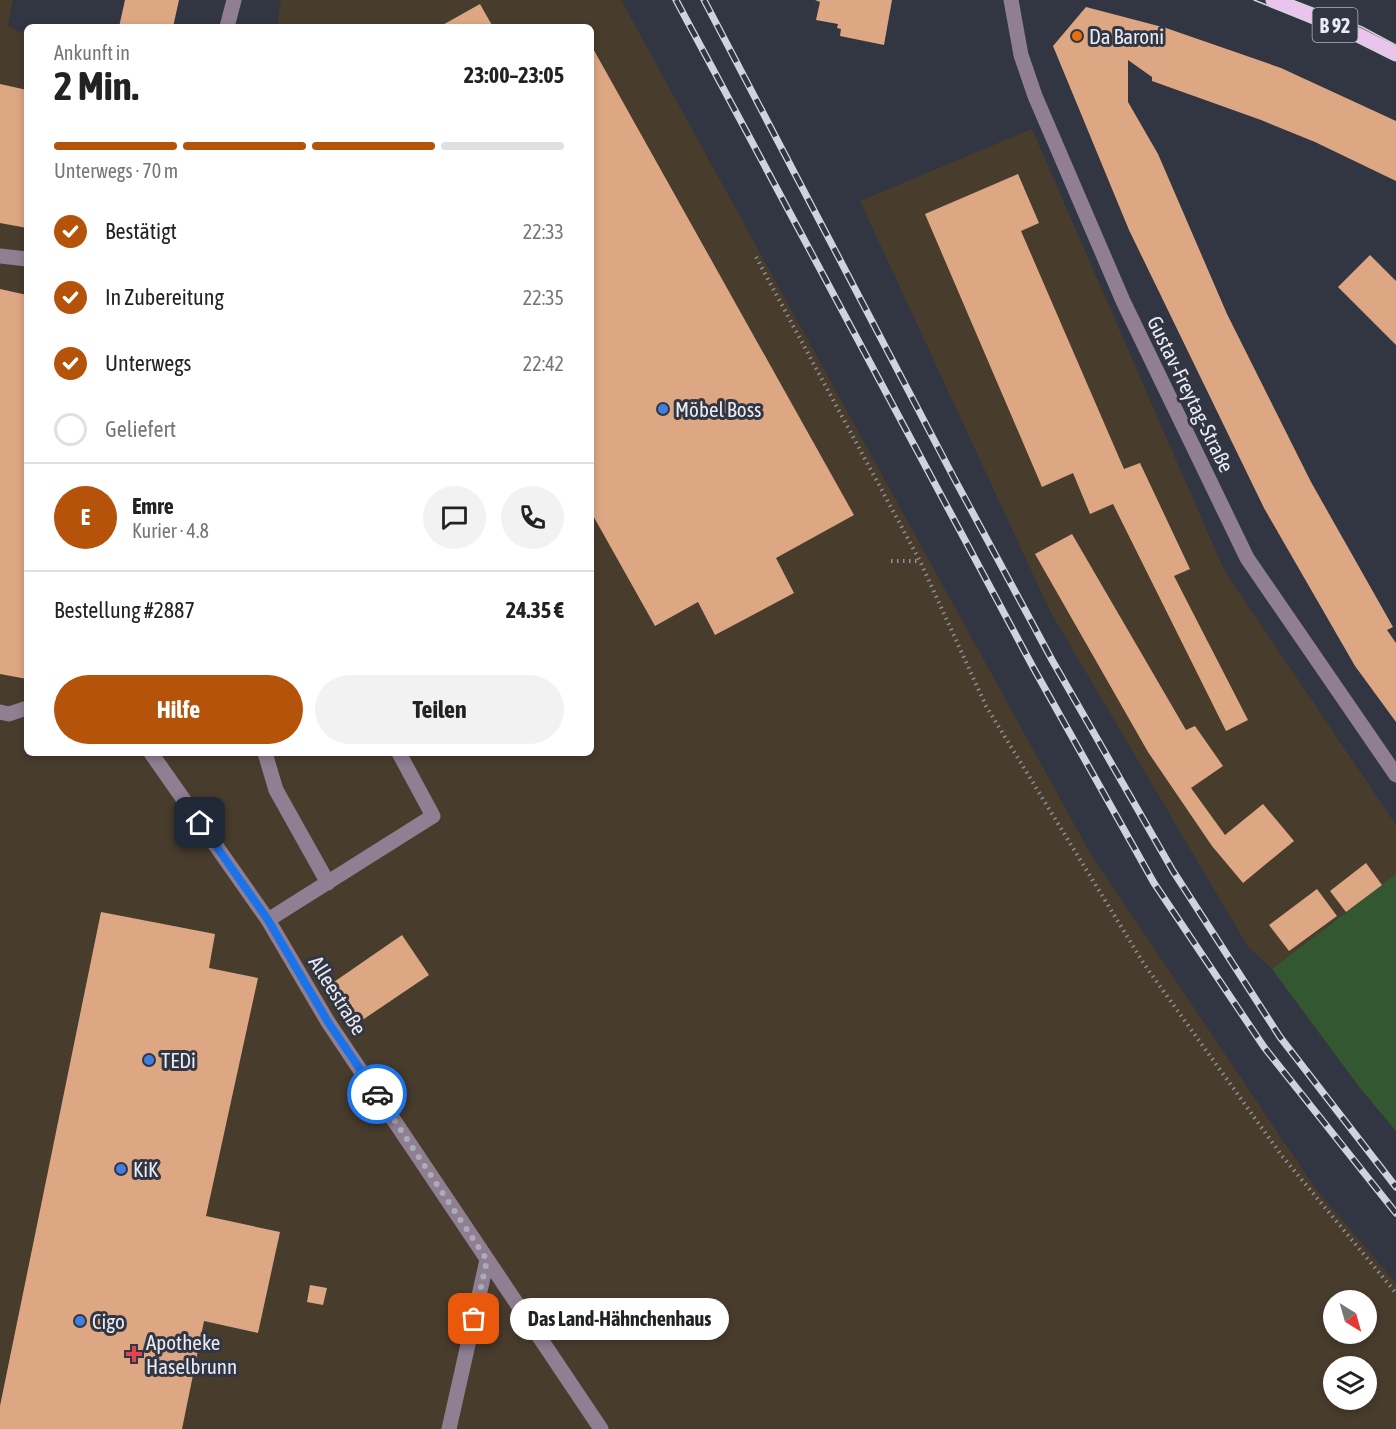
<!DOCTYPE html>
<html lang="de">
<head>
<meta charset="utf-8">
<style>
  body { margin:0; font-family:"Asap Condensed",sans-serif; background:#f2f2f2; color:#222; height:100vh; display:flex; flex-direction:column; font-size:22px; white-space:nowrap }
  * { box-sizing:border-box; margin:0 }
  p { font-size:20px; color:#767676 }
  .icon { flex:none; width:33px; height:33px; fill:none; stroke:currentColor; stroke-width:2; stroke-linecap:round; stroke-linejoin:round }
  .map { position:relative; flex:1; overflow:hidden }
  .panel { position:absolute; left:24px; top:24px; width:570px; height:732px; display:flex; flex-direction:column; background:#fff; border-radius:9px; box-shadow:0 3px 9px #0003 }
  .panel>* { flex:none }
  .needle { width:39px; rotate:143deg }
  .tools { position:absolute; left:1323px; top:1290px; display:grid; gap:12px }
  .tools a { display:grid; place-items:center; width:54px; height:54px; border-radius:50%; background:#fff; box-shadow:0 3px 9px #0003; font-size:30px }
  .pin { position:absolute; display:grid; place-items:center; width:51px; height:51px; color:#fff; margin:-26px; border-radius:12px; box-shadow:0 3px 9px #0006 }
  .courier { position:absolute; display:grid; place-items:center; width:60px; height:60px; margin:-30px; border:4px solid #1a73e8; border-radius:50%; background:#fff; color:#222; box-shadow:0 2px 8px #0007 }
  .bubble { position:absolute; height:42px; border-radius:21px; background:#fff; box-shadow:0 3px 9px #0003; font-size:20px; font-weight:700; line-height:42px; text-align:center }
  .head em { font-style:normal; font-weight:700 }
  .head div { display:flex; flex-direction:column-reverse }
  .head { display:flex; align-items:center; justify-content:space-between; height:102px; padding:0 30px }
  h1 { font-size:39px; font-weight:700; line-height:45px }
  .bar { display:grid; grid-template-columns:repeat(4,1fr); gap:9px 6px; align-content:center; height:72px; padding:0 30px }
  .bar i { height:8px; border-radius:4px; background:#e0e0e0 }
  .bar .selected { background:#b45309 }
  .bar p { grid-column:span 4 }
  .line { display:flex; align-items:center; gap:15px; padding:0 30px; border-top:2px solid #e0e0e0 }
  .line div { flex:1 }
  .round { display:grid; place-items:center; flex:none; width:63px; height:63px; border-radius:32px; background:#f2f2f2 }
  ol { padding:0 30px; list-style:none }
  li { display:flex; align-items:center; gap:18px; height:66px }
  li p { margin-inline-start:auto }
  li .icon { padding:6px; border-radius:50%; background:#b45309; color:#fff; stroke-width:4 }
  li:last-child { color:#767676 }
  li i { width:33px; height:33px; border:3px solid #e0e0e0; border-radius:50% }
  .cta { display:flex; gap:12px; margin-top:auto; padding:12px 30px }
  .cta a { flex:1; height:69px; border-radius:36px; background:#b45309; color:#fff; font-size:24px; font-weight:700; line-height:69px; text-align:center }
  .cta a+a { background:#f2f2f2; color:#222 }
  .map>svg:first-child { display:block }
</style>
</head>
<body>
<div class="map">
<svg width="1396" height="1429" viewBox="0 0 1396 1429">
  <rect width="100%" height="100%" fill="#323642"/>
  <path fill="#483c2d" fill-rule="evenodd" d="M 0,0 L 13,0 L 8,26 L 19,32 L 27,30 L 27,753 L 591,753 L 591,27 L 277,27 L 281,0 L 621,0 L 1090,853 L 1315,1188 L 1396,1283 L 1396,1429 L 0,1429 ZM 1334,1300 L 1366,1300 L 1366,1334 L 1334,1334 ZM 1334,1366 L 1366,1366 L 1366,1400 L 1334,1400 Z
    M 1032,129 L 1224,570 L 1396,825 L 1396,874 L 1272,969 L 1248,947 L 1050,611 L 860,201 Z"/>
  <path fill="#335831" d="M 1396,874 L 1396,1131 L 1360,1088 L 1272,969 Z"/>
  <path fill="#dea784" d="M 125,0 L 179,0 L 173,27 L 119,27 Z
    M 815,0 L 892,0 L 884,45 L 840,36 L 841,29 L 837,28 L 838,24 L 816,20 L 820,2 Z
    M 480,4 L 493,27 L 439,27 Z
    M 1086,7 L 1166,28 L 1281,68 L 1396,121 L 1396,181 L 1315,142 L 1261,120 L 1152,81 L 1152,77 L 1128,60 L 1128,102 L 1158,154 L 1227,314 L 1311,482 L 1393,627 L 1387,630 L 1396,643 L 1396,722 L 1355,666 L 1264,508 L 1129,230 L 1053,46 Z
    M 591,45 L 854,515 L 776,558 L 794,593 L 715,635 L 698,602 L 655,626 L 591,512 Z
    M 0,84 L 27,90 L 27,228 L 0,223 Z
    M 1018,174 L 1039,223 L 1021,231 L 1124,469 L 1140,463 L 1190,569 L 1174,576 L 1248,720 L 1226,731 L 1113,504 L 1090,514 L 1073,473 L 1042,487 L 925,214 Z
    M 1370,255 L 1396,281 L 1396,345 L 1338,287 Z
    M 0,289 L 27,295 L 27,679 L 0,674 Z
    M 1072,534 L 1186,730 L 1195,726 L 1223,766 L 1191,788 L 1225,835 L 1263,804 L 1294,841 L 1243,883 L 1212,846 L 1148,752 L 1035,554 Z
    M 1366,863 L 1382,885 L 1346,912 L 1330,891 Z
    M 1317,889 L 1337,916 L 1289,951 L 1269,925 Z
    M 101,912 L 215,934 L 209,968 L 258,978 L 206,1216 L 280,1232 L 258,1333 L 204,1321 L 182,1429 L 0,1429 L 0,1406 Z
    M 402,935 L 429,975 L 358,1023 L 331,984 Z
    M 310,1285 L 327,1288 L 323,1305 L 307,1302 Z"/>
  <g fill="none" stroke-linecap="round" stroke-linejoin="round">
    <path stroke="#8d909a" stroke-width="4" stroke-dasharray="1.5 4.5" stroke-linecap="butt" d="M 756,257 L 920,561 L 986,706 L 1144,964 L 1282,1156 L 1396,1293
      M 891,561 L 919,561"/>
    <path stroke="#907e92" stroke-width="15" d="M 1011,0 L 1021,55 L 1035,96 L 1123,301 L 1247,558 L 1396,775
      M 227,27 L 234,0
      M 0,256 L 27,259
      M 0,712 L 9,714 L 27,708
      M 151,753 L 268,920 L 328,1022 L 601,1429
      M 265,753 L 276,790 L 328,883
      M 268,920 L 433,816 L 399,753
      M 449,1429 L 487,1260"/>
    <path stroke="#eac4ed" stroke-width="15" d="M 1273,0 L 1358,35 L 1396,54"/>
    <path stroke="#d1d3dc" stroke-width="1.5" d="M 1254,0 L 1355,40 L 1396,60
      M 1292,0 L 1362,27 L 1396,45"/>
    <defs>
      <path id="rail" d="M 676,0 L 1034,669 L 1154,883 L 1264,1047 L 1396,1213
        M 704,0 L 954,478 L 1052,660 L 1173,871 L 1280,1037 L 1396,1187"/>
    </defs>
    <use href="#rail" stroke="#d1d3dc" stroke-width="7"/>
    <use href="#rail" stroke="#323642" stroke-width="4.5" stroke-dasharray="14" stroke-linecap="butt"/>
  </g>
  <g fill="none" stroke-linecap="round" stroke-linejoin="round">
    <path stroke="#aaacb6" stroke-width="6" stroke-dasharray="0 10.8" d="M 377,1094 L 487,1260 L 474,1319"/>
    <path stroke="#1a73e8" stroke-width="8" d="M 200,823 L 268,920 L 328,1022 L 377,1094"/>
  </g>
  <circle fill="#e8710a" stroke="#323642" stroke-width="2" cx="1077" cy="36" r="6"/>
  <g fill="#3f7fe0" stroke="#323642" stroke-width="2">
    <circle cx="663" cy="409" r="6"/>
    <circle cx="149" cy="1060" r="6"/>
    <circle cx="121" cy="1169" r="6"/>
    <circle cx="80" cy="1321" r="6"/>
  </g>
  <path fill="#e0444e" stroke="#323642" stroke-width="2" d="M131 1345h6v6h6v6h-6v6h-6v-6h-6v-6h6z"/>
  <g text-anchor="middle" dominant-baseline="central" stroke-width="6" stroke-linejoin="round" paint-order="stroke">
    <rect fill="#323642" stroke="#b3b5bf" stroke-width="1.5" x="1312.5" y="8" width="45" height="34" rx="4.5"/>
    <g font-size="20" font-weight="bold" fill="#eaecf4">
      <text x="1335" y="25">B 92</text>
    </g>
    <g font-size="21" fill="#eaecf4" stroke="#323642" text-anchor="start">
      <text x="1089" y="36">Da Baroni</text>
      <text x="675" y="409">Möbel Boss</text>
      <text x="161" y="1060">TEDi</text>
      <text x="133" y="1169">KiK</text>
      <text x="92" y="1321">Cigo</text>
      <text x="146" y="1342">Apotheke<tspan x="146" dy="24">Haselbrunn</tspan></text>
    </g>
    <g font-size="21" fill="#eaecf4" stroke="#323642">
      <text transform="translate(1191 394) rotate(64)">Gustav-Freytag-Straße</text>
      <text transform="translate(338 995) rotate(58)">Alleestraße</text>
    </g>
  </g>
</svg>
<div class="tools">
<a><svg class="needle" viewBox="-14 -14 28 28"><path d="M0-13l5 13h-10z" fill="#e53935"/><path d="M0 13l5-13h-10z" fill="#767676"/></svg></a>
<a><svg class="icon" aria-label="layers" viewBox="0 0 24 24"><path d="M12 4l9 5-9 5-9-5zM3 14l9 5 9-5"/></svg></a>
</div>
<div class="pin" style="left:474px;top:1319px;background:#ea580c"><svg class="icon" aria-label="bag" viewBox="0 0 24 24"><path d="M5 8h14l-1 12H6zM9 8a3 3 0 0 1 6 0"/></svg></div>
<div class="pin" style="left:200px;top:823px;background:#1f2937"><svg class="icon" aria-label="home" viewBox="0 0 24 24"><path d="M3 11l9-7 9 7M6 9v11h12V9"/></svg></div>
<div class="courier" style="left:377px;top:1094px"><svg class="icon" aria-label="car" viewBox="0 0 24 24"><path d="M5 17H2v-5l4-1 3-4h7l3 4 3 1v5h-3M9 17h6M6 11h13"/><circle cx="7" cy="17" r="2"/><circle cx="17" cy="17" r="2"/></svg></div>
<div class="bubble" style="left:510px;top:1298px;width:219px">Das Land-Hähnchenhaus</div>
<section class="panel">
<div class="head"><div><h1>2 Min.</h1><p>Ankunft in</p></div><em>23:00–23:05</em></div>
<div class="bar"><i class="selected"></i><i class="selected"></i><i class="selected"></i><i></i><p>Unterwegs · 70 m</p></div>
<ol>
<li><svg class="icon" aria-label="check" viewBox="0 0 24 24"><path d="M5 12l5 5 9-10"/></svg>Bestätigt<p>22:33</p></li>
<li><svg class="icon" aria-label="check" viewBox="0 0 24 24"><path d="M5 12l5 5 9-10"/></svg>In Zubereitung<p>22:35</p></li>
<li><svg class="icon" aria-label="check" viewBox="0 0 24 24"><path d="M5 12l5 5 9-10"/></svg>Unterwegs<p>22:42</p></li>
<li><i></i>Geliefert</li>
</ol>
<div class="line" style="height:108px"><b class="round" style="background:#b45309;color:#fff">E</b><div><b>Emre</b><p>Kurier · 4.8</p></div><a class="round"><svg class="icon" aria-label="chat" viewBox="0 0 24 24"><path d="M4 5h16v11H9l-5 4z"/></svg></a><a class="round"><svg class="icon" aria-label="phone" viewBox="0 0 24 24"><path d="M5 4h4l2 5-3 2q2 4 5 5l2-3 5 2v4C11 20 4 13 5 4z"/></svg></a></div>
<div class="line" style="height:78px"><div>Bestellung #2887</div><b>24.35 €</b></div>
<div class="cta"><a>Hilfe</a><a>Teilen</a></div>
</section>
</div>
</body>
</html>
